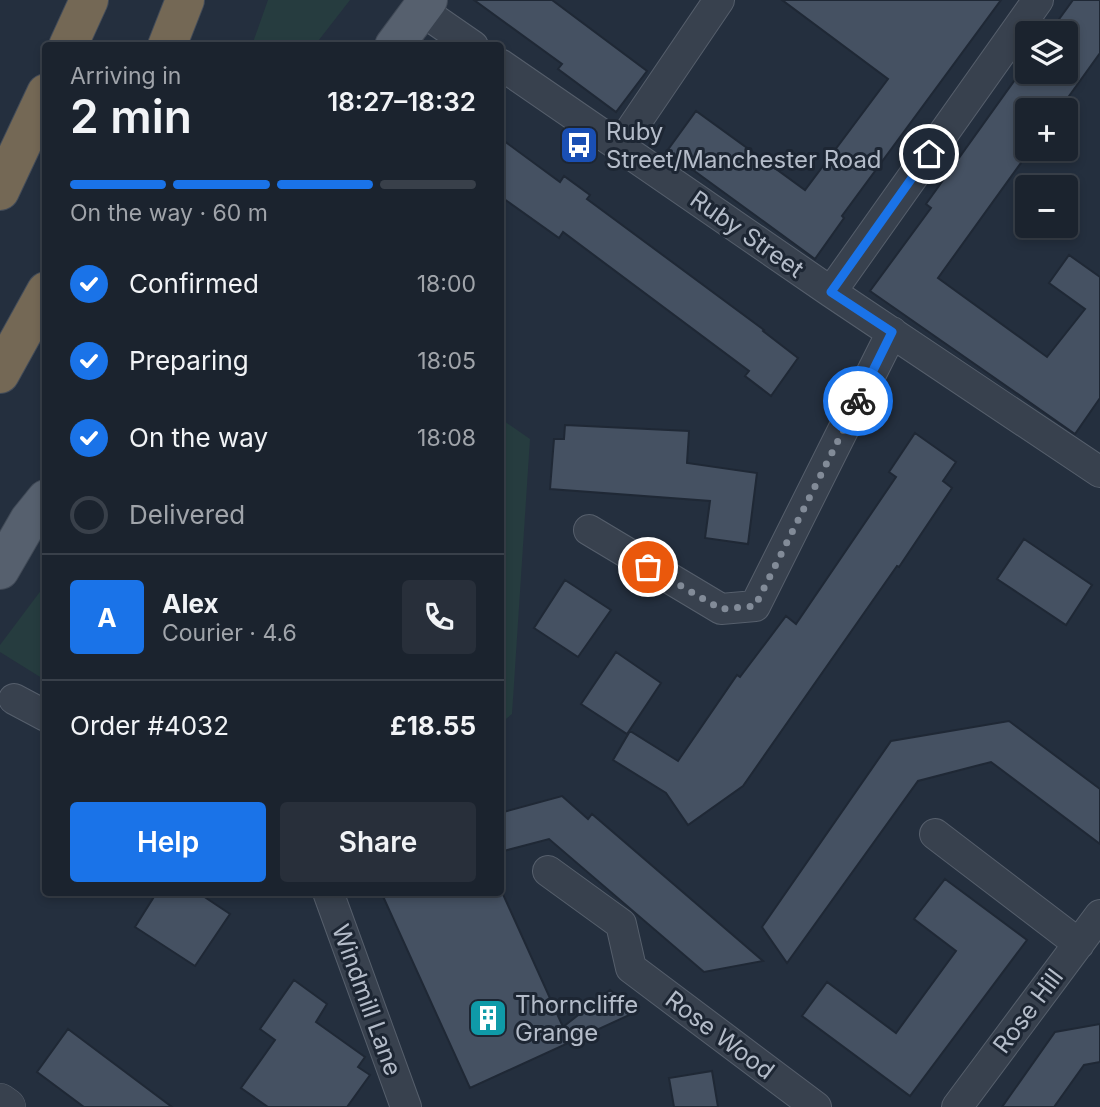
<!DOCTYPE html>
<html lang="en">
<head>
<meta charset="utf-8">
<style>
  body { margin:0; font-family:Inter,sans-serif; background:#282f3a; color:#f1f3f6; height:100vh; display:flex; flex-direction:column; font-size:26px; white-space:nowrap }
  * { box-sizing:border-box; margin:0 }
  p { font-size:23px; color:#a0a4aa }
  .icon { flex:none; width:38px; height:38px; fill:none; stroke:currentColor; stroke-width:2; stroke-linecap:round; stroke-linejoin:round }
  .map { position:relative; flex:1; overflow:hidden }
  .panel { position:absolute; left:42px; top:42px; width:462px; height:854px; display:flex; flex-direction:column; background:#1b232e; border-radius:7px; box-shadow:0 4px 10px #0003,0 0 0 2px #39404a }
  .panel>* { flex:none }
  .tools { position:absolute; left:1015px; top:21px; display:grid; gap:14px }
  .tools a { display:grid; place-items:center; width:63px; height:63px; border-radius:7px; background:#1b232e; box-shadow:0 4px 10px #0003,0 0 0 2px #39404a; font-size:35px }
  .pin { position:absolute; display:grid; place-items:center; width:60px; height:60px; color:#fff; margin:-30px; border:4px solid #fff; border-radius:50%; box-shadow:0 2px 7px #0007 }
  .courier { position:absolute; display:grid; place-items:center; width:70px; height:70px; margin:-35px; border:5px solid #1a73e8; border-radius:50%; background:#fff; color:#222; box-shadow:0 2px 9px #0007 }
  .head em { font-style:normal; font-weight:600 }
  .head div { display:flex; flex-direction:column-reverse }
  .head { display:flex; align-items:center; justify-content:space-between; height:119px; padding:0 28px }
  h1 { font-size:46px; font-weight:600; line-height:52px }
  .bar { display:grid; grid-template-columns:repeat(4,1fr); gap:10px 7px; align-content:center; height:84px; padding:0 28px }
  .bar i { height:9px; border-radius:5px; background:#39404a }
  .bar .current { background:#1a73e8 }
  .bar p { grid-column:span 4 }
  .line { display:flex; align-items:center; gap:18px; padding:0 28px; border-top:2px solid #39404a }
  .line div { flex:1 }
  .round { display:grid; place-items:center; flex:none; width:74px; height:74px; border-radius:7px; background:#282f3a }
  ol { padding:0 28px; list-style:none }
  li { display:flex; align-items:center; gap:21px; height:77px }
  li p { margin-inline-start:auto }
  li .icon { padding:7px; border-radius:50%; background:#1a73e8; color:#fff; stroke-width:4 }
  li:last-child { color:#a0a4aa }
  li i { width:38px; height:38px; border:4px solid #39404a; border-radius:50% }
  .action { display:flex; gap:14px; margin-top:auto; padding:14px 28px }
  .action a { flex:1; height:80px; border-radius:7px; background:#1a73e8; color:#fff; font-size:28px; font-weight:600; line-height:80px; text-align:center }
  .action a+a { background:#282f3a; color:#f1f3f6 }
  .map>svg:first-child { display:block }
</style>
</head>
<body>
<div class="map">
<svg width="1100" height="1107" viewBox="0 0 1100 1107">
  <rect width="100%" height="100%" fill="#242f3e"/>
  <path fill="#263c3f" d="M 268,0 L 350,0 L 315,45 L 252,45 Z
    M 501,419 L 530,439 L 512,714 L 501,723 Z
    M 45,585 L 45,680 L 0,652 L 0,645 Z"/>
  <path fill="#455162" stroke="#1f2835" stroke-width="2" d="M 474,0 L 552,0 L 647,71 L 616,112 L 558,69 L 562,64 Z
    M 782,0 L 1001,0 L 842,216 L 844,218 L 815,259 L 667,151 L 696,111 L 805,190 L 888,79 Z
    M 1073,0 L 1100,0 L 1100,53 L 1059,110 L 1027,110 L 1027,149 L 1031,149 L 938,278 L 1047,357 L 1085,309 L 1049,283 L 1069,255 L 1100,277 L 1100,398 L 1075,434 L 870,291 L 931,208 L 926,204 L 1027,63 L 1027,72 L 1066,72 L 1066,33 L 1049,33 Z
    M 500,138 L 560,182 L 564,176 L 590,195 L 587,199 L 764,330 L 763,331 L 798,358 L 771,396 L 745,376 L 749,371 L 563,232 L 559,238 L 500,196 Z
    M 565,425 L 689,431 L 687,463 L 757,473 L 748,544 L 705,538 L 710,501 L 550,489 L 554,439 L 564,439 Z
    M 915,433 L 956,462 L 943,481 L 952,488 L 899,567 L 897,566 L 743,786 L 688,825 L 666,793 L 613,760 L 630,731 L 678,761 L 737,675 L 740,677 L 786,616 L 796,624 L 896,477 L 889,472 Z
    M 1024,539 L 1092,585 L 1066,625 L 997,579 Z
    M 565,580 L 611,610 L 578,657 L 534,628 Z
    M 616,652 L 661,683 L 627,734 L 581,704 Z
    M 1009,721 L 1100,789 L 1100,844 L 991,762 L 918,781 L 787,963 L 762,927 L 891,741 Z
    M 562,796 L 588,819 L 592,814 L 763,961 L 704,972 L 549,839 L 500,852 L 500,813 Z
    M 945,879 L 1027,940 L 910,1096 L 802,1016 L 827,982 L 896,1033 L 956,951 L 914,919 Z
    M 157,892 L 197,892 L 230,914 L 195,966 L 135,927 Z
    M 381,892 L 502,892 L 563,1027 L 610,990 L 638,1011 L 470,1088 Z
    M 294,980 L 327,1004 L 316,1022 L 365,1057 L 358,1067 L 370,1075 L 347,1107 L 268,1107 L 241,1088 L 275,1040 L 260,1029 Z
    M 1100,1024 L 1100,1062 L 1084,1065 L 1054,1107 L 1002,1107 L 1055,1032 Z
    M 68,1029 L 172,1107 L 84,1107 L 37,1072 Z
    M 712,1071 L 718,1107 L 674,1107 L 669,1078 Z"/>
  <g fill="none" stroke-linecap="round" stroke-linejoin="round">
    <defs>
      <path id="minor" d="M 421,10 L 473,46
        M 500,64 L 831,292 L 1100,472
        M 620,146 L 719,0
        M 831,292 L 1038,0
        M 589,530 L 721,609 L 755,606 L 892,332
        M 14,699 L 46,716
        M 935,834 L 1079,944
        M 548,871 L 621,924 L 631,968 L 816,1107
        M 328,892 L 406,1107
        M 957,1107 L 1100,915"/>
      <path id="tertiary" d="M 0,1102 L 7,1107"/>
      <path id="primary" d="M 394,46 L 428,0
        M 0,570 L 29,520 L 46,499"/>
      <path id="motorway" d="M 68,46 L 89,0
        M 167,46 L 185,0
        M 0,191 L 46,93
        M 0,374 L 46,291"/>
    </defs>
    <use href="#minor" stroke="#565f6c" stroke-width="32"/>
    <use href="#tertiary" stroke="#565f6c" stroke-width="38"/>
    <use href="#primary" stroke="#414a57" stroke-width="40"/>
    <use href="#motorway" stroke="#434c59" stroke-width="40"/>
    <use href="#minor" stroke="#38414e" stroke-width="30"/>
    <use href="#tertiary" stroke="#38414e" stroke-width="37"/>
    <use href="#primary" stroke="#56606e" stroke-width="38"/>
    <use href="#motorway" stroke="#746855" stroke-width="38"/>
  </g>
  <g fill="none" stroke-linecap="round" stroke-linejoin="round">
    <path stroke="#828b98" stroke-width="7" stroke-dasharray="0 12.6" d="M 648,567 L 721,609 L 755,606 L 858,401"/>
    <path stroke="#1a73e8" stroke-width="9" d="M 858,401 L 892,332 L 831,292 L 929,154"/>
  </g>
  <defs>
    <symbol id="bus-square" viewBox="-11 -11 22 22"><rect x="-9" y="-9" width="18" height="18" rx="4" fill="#1a4fb4" stroke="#1d2633"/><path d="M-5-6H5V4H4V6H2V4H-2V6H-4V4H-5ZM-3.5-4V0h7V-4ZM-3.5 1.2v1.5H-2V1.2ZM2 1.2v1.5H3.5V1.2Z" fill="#fff"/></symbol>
    <symbol id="building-square" viewBox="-11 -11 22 22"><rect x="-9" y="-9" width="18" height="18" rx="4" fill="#0f9aa8" stroke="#1d2633"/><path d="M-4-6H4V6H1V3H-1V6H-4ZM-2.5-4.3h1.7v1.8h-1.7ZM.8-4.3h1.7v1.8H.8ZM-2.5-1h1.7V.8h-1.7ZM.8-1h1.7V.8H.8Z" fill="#fff"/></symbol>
  </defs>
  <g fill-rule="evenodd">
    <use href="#bus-square" x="557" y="123" width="44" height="44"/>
    <use href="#building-square" x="466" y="996" width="44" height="44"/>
  </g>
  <g text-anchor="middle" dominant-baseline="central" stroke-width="6" stroke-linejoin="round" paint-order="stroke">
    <g font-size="24" fill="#b4bcc9" stroke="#1d2633" text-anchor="start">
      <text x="606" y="131">Ruby<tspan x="606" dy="28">Street/Manchester Road</tspan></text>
      <text x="515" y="1004">Thorncliffe<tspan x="515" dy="28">Grange</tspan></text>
    </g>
    <g font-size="24" fill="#b4bcc9" stroke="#1d2633">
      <text transform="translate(747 234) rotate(35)">Ruby Street</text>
      <text transform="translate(367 1000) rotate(70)">Windmill Lane</text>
      <text transform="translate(1028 1011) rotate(-53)">Rose Hill</text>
      <text transform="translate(720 1035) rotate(37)">Rose Wood</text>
    </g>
  </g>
</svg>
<div class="tools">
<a><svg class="icon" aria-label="layers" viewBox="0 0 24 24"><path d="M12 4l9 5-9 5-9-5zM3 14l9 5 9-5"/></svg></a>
<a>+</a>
<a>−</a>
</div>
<div class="pin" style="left:648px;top:567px;background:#ea580c"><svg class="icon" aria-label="bag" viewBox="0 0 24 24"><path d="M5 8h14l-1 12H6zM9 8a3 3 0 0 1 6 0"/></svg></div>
<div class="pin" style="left:929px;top:154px;background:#1f2937"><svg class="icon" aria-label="home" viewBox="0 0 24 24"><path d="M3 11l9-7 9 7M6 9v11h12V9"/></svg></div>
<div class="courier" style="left:858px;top:401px"><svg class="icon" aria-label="bike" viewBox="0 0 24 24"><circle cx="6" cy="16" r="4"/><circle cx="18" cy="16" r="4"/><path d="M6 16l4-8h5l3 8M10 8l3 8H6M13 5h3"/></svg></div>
<section class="panel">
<div class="head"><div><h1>2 min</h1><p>Arriving in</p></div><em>18:27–18:32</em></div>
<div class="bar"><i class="current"></i><i class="current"></i><i class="current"></i><i></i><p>On the way · 60 m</p></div>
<ol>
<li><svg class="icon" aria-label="check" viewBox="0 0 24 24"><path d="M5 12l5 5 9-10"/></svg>Confirmed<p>18:00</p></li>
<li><svg class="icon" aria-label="check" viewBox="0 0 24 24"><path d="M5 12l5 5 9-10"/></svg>Preparing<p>18:05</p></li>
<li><svg class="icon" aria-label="check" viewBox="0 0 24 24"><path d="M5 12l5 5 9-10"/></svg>On the way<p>18:08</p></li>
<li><i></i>Delivered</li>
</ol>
<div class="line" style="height:126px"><b class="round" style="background:#1a73e8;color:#fff">A</b><div><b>Alex</b><p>Courier · 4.6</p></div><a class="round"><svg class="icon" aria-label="phone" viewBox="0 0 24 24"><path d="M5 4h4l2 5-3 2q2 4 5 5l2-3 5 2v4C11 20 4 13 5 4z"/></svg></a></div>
<div class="line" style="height:91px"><div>Order #4032</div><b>£18.55</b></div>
<div class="action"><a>Help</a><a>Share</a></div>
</section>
</div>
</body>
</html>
